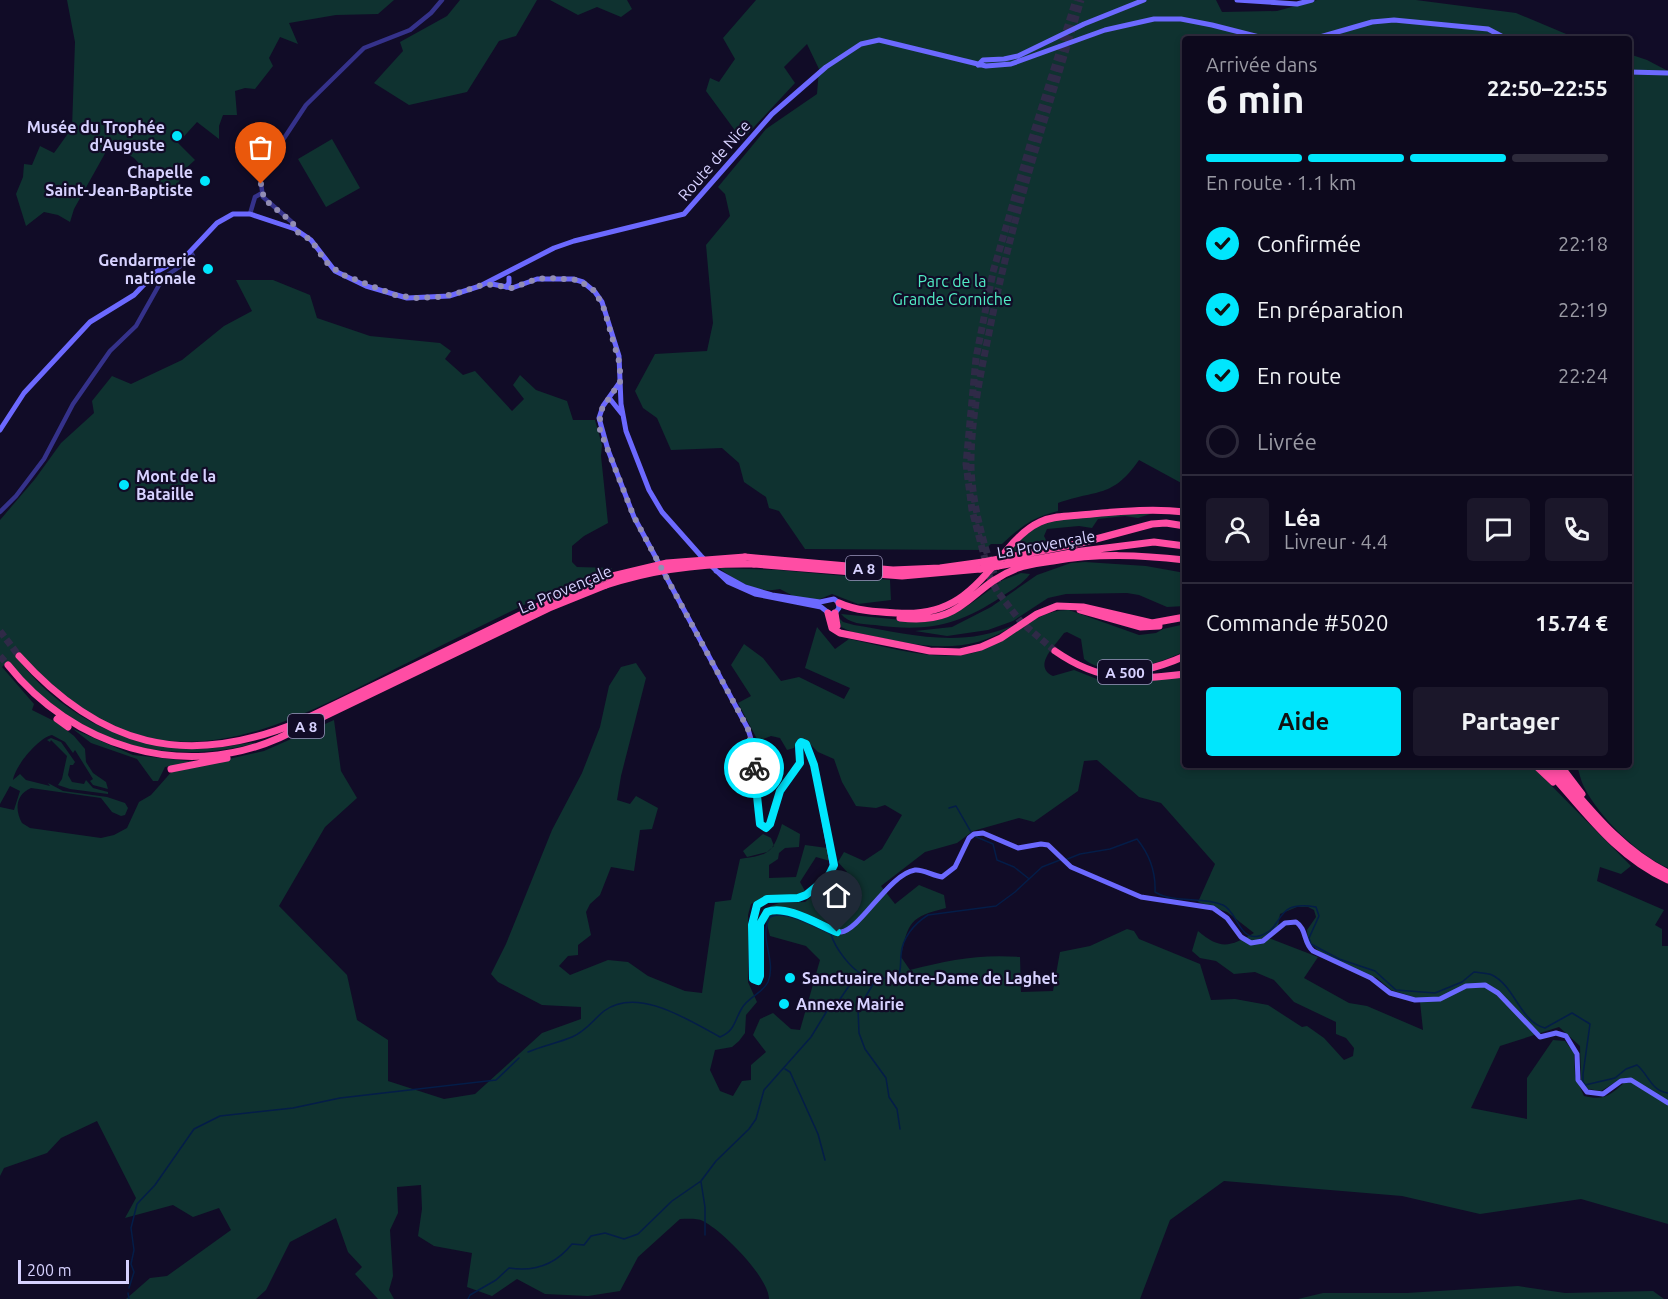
<!DOCTYPE html>
<html lang="fr">
<head>
<meta charset="utf-8">
<style>
  body { margin:0; font-family:Ubuntu,sans-serif; background:#1b172a; color:#f1f3f6; height:100vh; display:flex; flex-direction:column; font-size:22px; white-space:nowrap }
  * { box-sizing:border-box; margin:0 }
  p { font-size:20px; color:#9a9aa4 }
  .icon { flex:none; width:33px; height:33px; fill:none; stroke:currentColor; stroke-width:2; stroke-linecap:round; stroke-linejoin:round }
  .map { position:relative; flex:1; overflow:hidden }
  .details { position:absolute; left:1182px; top:36px; width:450px; height:732px; display:flex; flex-direction:column; background:#0d091d; border-radius:6px; box-shadow:0 3px 9px #0003,0 0 0 2px #2d2a3b }
  .details>* { flex:none }
  .scale { position:absolute; left:18px; bottom:15px; width:111px; box-sizing:border-box; padding-left:6px; border:3px solid #d7d2ff; border-top:0; font-size:16px; line-height:21px; white-space:nowrap; color:#d7d2ff; -webkit-text-stroke:4px #110c27; paint-order:stroke }
  .pin { position:absolute; display:grid; place-items:center; width:51px; height:51px; color:#fff; margin:-62px -26px; border-radius:50% 50% 50% 0; rotate:-45deg; box-shadow:0 0 6px #0007 }
  .pin .icon { rotate:45deg }
  .courier { position:absolute; display:grid; place-items:center; width:60px; height:60px; margin:-30px; border:4px solid #00e6fd; border-radius:50%; background:#fff; color:#222; box-shadow:0 2px 8px #0007 }
  .summary em { font-style:normal; font-weight:600 }
  .summary div { display:flex; flex-direction:column-reverse }
  .summary { display:flex; align-items:center; justify-content:space-between; height:102px; padding:0 24px }
  h1 { font-size:39px; font-weight:600; line-height:45px }
  .bar { display:grid; grid-template-columns:repeat(4,1fr); gap:9px 6px; align-content:center; height:72px; padding:0 24px }
  .bar i { height:8px; border-radius:4px; background:#2d2a3b }
  .bar .selected { background:#00e6fd }
  .bar p { grid-column:span 4 }
  .line { display:flex; align-items:center; gap:15px; padding:0 24px; border-top:2px solid #2d2a3b }
  .line div { flex:1 }
  .round { display:grid; place-items:center; flex:none; width:63px; height:63px; border-radius:6px; background:#1b172a }
  ol { padding:0 24px; list-style:none }
  li { display:flex; align-items:center; gap:18px; height:66px }
  li p { margin-inline-start:auto }
  li .icon { padding:6px; border-radius:50%; background:#00e6fd; color:#111; stroke-width:4 }
  li:last-child { color:#9a9aa4 }
  li i { width:33px; height:33px; border:3px solid #2d2a3b; border-radius:50% }
  .button { display:flex; gap:12px; margin-top:auto; padding:12px 24px }
  .button a { flex:1; height:69px; border-radius:6px; background:#00e6fd; color:#111; font-size:24px; font-weight:600; line-height:69px; text-align:center }
  .button a+a { background:#1b172a; color:#f1f3f6 }
  .map>svg:first-child { display:block }
</style>
</head>
<body>
<div class="map">
<svg width="1668" height="1299" viewBox="0 0 1668 1299">
  <rect width="100%" height="100%" fill="#110c27"/>
  <path fill="#0f3230" fill-rule="evenodd" d="M 67,0 L 394,0 L 378,14 L 336,15 L 289,23 L 298,44 L 280,37 L 269,58 L 273,66 L 255,89 L 245,88 L 235,91 L 237,115 L 223,115 L 219,126 L 219,139 L 197,122 L 178,143 L 195,160 L 184,170 L 173,196 L 164,191 L 134,158 L 115,146 L 108,148 L 74,209 L 70,222 L 58,215 L 44,212 L 26,226 L 16,194 L 23,177 L 24,164 L 32,165 L 40,146 L 54,153 L 72,128 L 75,42 Z
    M 460,0 L 537,0 L 516,36 L 499,41 L 467,92 L 409,105 L 374,83 L 403,51 L 400,42 L 447,16 Z
    M 550,0 L 627,0 L 632,9 L 621,17 L 597,7 L 578,15 Z
    M 756,0 L 1216,0 L 1222,12 L 1277,11 L 1317,0 L 1416,0 L 1516,13 L 1578,39 L 1185,39 L 1185,485 L 1139,460 C 1112,499 1097,489 1058,503 L 1058,511 C 1031,518 1022,526 1002,544 L 991,544 L 984,550 L 805,549 L 779,511 L 769,508 L 766,497 L 744,482 L 739,463 L 722,448 L 671,450 L 657,418 L 643,408 L 635,391 L 655,354 L 707,351 L 713,323 L 706,245 L 730,216 L 725,194 L 718,187 L 766,129 L 817,94 L 819,69 L 807,44 L 784,67 L 795,83 L 742,140 L 706,91 L 710,78 L 719,82 L 735,59 L 723,38 Z
    M 1629,54 L 1647,60 L 1668,71 L 1668,868 C 1638,855 1599,817 1584,787 C 1581,781 1579,772 1577,765 L 1629,765 Z
    M 332,139 L 360,188 L 326,207 L 298,159 Z
    M 236,280 L 273,280 L 310,295 L 317,318 L 370,336 L 440,343 L 451,351 L 445,359 L 463,375 L 475,371 L 512,411 L 524,399 L 513,385 L 520,375 L 536,390 L 567,401 L 573,420 L 595,420 L 602,445 L 601,456 L 608,523 L 584,536 L 572,546 L 572,562 L 577,567 L 612,568 L 612,571 L 582,579 L 546,594 C 502,616 458,637 415,659 C 322,704 216,775 110,724 C 72,706 47,680 18,652 L 15,655 C 55,711 123,748 193,749 C 205,749 218,748 230,746 C 238,745 250,742 256,743 C 186,762 108,752 50,704 C 35,692 21,676 7,662 L 2,667 L 34,704 L 32,710 L 56,722 L 74,736 L 85,749 L 86,762 L 93,773 L 106,782 L 108,789 L 93,785 L 90,781 L 93,779 L 75,750 L 73,753 L 65,742 L 52,735 C 38,738 15,766 13,780 L 20,774 L 26,780 L 50,786 L 48,783 L 63,791 L 107,797 L 125,803 L 128,808 L 125,815 L 121,816 L 112,812 L 101,798 L 31,788 C 15,795 15,810 22,823 L 30,828 L 101,838 L 114,835 L 127,828 L 139,802 L 151,795 L 174,769 L 211,763 L 264,751 L 334,720 L 341,771 L 357,798 L 325,827 L 279,906 L 347,975 L 357,1020 L 388,1040 L 388,1081 L 444,1099 L 475,1094 L 542,1033 L 581,1019 L 581,1007 L 542,1005 L 498,982 L 491,974 L 506,944 L 552,830 L 582,773 L 600,727 L 609,686 L 621,667 L 636,663 L 646,678 L 621,776 L 617,800 L 630,804 L 636,796 L 658,808 L 652,829 L 640,830 L 634,871 L 611,867 L 600,895 L 590,904 L 586,912 L 591,935 L 578,945 L 578,955 L 568,956 L 559,966 L 570,975 L 608,960 L 628,962 L 648,976 L 685,991 L 702,993 L 715,902 L 731,900 L 740,859 C 770,855 773,853 782,824 L 800,834 L 799,847 L 785,848 L 779,853 L 778,859 L 769,865 L 769,878 L 796,877 L 805,845 L 827,848 L 830,861 L 816,857 L 800,882 L 805,891 L 796,895 L 767,895 L 751,904 L 748,915 L 748,982 L 757,1002 L 746,1015 L 745,1033 L 739,1041 L 732,1047 L 715,1050 L 710,1070 L 720,1091 L 733,1096 L 742,1081 L 751,1080 L 751,1065 L 766,1052 L 753,1035 L 760,1019 L 773,1013 L 791,1029 L 800,1030 L 820,960 L 806,946 L 770,936 L 763,909 L 779,903 L 805,902 L 828,882 L 835,884 L 847,872 L 838,862 L 844,852 L 864,861 L 882,849 L 902,815 L 885,805 L 876,808 L 856,806 L 842,782 L 834,759 L 818,752 L 806,740 L 799,738 L 794,748 L 787,750 L 780,738 L 771,736 L 758,741 L 738,703 L 751,696 L 731,665 L 744,644 L 763,658 L 781,681 L 799,677 L 844,699 L 850,688 L 805,668 L 817,627 L 835,649 L 849,639 C 888,647 934,662 973,653 C 1007,645 1033,609 1069,610 L 1139,635 L 1156,633 L 1163,629 L 1185,624 L 1185,651 C 1159,664 1109,680 1084,659 L 1081,639 L 1067,632 L 1064,633 C 1055,646 1032,666 1053,676 L 1074,670 L 1097,679 L 1125,683 L 1185,677 L 1185,765 L 1531,765 L 1631,866 L 1621,874 L 1600,867 L 1597,881 L 1664,910 L 1655,925 L 1662,929 L 1662,946 L 1668,946 L 1668,1224 L 1581,1199 L 1480,1214 L 1402,1196 L 1224,1181 L 1170,1220 L 1140,1299 L 769,1299 C 769,1278 723,1231 703,1221 C 697,1218 687,1219 680,1219 L 638,1257 L 620,1291 L 588,1296 L 545,1294 L 517,1279 L 492,1296 L 467,1287 L 472,1253 L 434,1246 L 418,1236 L 422,1209 L 421,1185 L 397,1187 L 398,1213 L 390,1230 L 393,1276 L 389,1290 L 394,1299 L 378,1299 L 355,1274 L 362,1267 L 348,1252 L 336,1218 L 290,1242 L 266,1290 L 256,1299 L 126,1299 L 150,1278 L 167,1276 L 231,1230 L 219,1208 L 193,1217 L 173,1205 L 125,1218 L 136,1198 L 97,1121 L 61,1138 L 47,1153 L 4,1168 L 0,1176 L 0,807 L 14,810 L 20,791 L 10,786 L 0,804 L 0,520 L 35,479 L 61,443 L 94,413 L 92,401 L 112,376 L 131,384 L 182,360 L 224,326 L 252,311 ZM 1097,760 L 1139,797 L 1161,803 L 1215,864 L 1198,902 L 1227,912 L 1254,933 C 1230,947 1220,950 1198,931 L 1192,951 L 1200,958 L 1216,961 L 1234,974 L 1255,972 L 1274,980 L 1294,1002 L 1336,1022 L 1336,1034 L 1346,1038 L 1354,1048 L 1353,1056 L 1344,1060 L 1324,1038 L 1307,1026 L 1302,1027 L 1268,1005 L 1235,999 L 1211,1000 L 1200,964 L 1139,939 L 1134,931 L 1127,929 L 1090,946 L 1060,952 L 1053,991 L 1021,992 L 1020,957 C 979,954 949,960 910,970 L 901,957 C 908,922 910,917 946,908 L 944,895 L 919,885 L 895,904 L 881,886 L 925,852 L 957,843 L 973,831 L 1019,818 L 1034,822 L 1078,791 L 1084,761 ZM 1297,907 L 1308,907 L 1314,910 L 1316,917 L 1307,930 L 1308,942 L 1319,951 L 1351,968 L 1377,978 L 1391,990 L 1417,998 L 1420,1002 L 1423,1030 L 1367,1006 L 1349,1003 L 1304,978 L 1318,957 L 1266,937 L 1278,926 L 1280,914 ZM 1559,1027 L 1580,1046 L 1581,1080 L 1588,1089 L 1601,1091 L 1621,1079 L 1630,1078 C 1612,1092 1608,1102 1584,1096 L 1575,1076 L 1574,1053 L 1565,1041 L 1553,1040 L 1527,1078 L 1527,1119 L 1471,1108 L 1500,1046 Z
    M 1156,512 L 1138,518 L 1125,516 L 1098,519 L 1092,528 L 1079,526 L 1047,529 L 1044,536 L 1046,540 L 1069,539 L 1007,553 C 1021,537 1036,525 1057,519 Z
    M 1085,562 L 1146,566 L 1185,573 L 1185,606 L 1167,607 L 1139,595 L 1127,593 L 1066,594 L 1048,598 L 1013,621 L 988,630 L 947,636 L 915,631 L 952,627 L 991,607 L 1037,575 L 1071,563 Z
    M 719,568 L 778,570 L 890,580 L 891,600 L 858,604 L 832,594 L 818,600 L 793,596 L 780,589 C 759,594 737,582 719,568 Z
    M 1021,573 L 1030,574 C 1023,584 1011,590 1001,597 C 958,626 926,632 875,625 C 863,624 849,624 841,614 L 922,622 L 942,619 L 969,605 L 1003,580 Z
    M 838,617 L 843,622 L 854,625 C 909,634 960,649 1014,625 C 960,661 912,643 852,632 L 841,627 Z
    M 73,729 L 133,755 L 197,762 L 165,767 L 158,781 L 153,781 L 137,759 L 91,743 Z
    M 51,738 L 61,742 L 75,762 L 73,765 L 70,765 L 68,775 L 72,782 L 84,784 L 86,780 L 93,788 L 108,792 L 108,794 L 70,789 L 58,785 L 62,779 L 67,756 L 51,740 L 50,742 L 47,740 Z
    M 763,834 L 771,838 L 774,846 L 767,852 L 747,857 L 743,851 Z
    M 1518,1286 L 1565,1293 L 1653,1291 L 1664,1299 L 1298,1299 L 1323,1293 L 1407,1293 Z"/>
  <g fill="none" stroke-linecap="round" stroke-linejoin="round">
    <path stroke="#041d48" stroke-width="1.5" d="M 949,808 L 956,806 L 971,832
      M 974,836 L 993,844 L 997,860 L 1014,867 L 1028,878
      M 1065,860 L 1080,854 L 1110,849 L 1137,839 C 1150,855 1156,871 1155,892 C 1175,904 1201,896 1223,905 C 1237,911 1239,941 1259,936 C 1286,929 1272,899 1316,907 L 1319,916 L 1309,938 L 1311,944 L 1339,959 L 1375,971 L 1396,990 L 1435,993 L 1462,982 L 1474,972 C 1480,973 1487,973 1492,975 C 1515,986 1520,1022 1545,1028 L 1572,1013 L 1590,1024 L 1583,1074 L 1583,1082 L 1585,1085 L 1615,1078 L 1626,1069 L 1637,1065 C 1649,1075 1651,1091 1668,1093
      M 878,976 L 858,1009 L 859,1033 L 865,1049 L 886,1078 L 889,1097 L 897,1109 L 900,1129
      M 528,1052 C 542,1046 558,1043 572,1037 C 586,1031 593,1020 604,1011 C 638,986 690,1021 720,1037 C 735,1031 734,1021 742,1008 C 748,997 763,993 768,982 C 777,960 758,938 770,917 C 784,909 816,927 831,934 C 835,948 850,968 863,975 C 867,977 892,979 897,979 C 902,971 900,964 901,955 C 902,938 914,924 928,915 L 996,906 L 1015,892 L 1042,867 L 1060,860
      M 785,1069 L 790,1072 L 818,1134 L 825,1160
      M 701,1182 L 705,1207 L 705,1235
      M 129,1288 L 134,1272 L 131,1264 L 134,1250 L 131,1228 L 137,1204 L 155,1185 L 194,1129 L 220,1116 L 293,1108 L 340,1098 L 496,1080 L 519,1058
      M 128,1293 L 129,1299
      M 468,1299 L 470,1295 L 496,1280 L 509,1268 C 534,1272 556,1264 572,1244 L 584,1245 L 591,1236 L 605,1233 L 624,1239 L 638,1234 L 672,1201 L 701,1181 L 716,1161 L 749,1129 L 756,1119 L 764,1090 L 811,1037 L 830,1006 L 838,1002 L 851,983 L 864,976"/>
    <path stroke="#2f2a47" stroke-width="7" stroke-dasharray="7 3.5" stroke-linecap="butt" d="M 998,583 C 984,551 971,498 971,463 C 971,420 980,376 989,333 C 1011,220 1048,110 1081,0
      M 0,631 L 19,656
      M 1055,651 L 1021,622 L 997,591 L 990,578 L 972,510 L 966,464 L 976,358 L 993,272 L 1032,138 L 1076,0
      M 0,656 L 8,665"/>
    <path stroke="#35328b" stroke-width="4.5" d="M 263,197 L 260,177 L 263,170 L 306,105 L 364,48 L 410,30 L 431,13 L 442,0
      M 263,197 L 293,223 L 295,229
      M 250,214 L 255,197 L 262,193
      M 0,512 L 16,496 L 44,459 L 73,404 L 110,351 L 136,326 L 163,278 L 191,259 L 193,256 L 191,252"/>
    <path stroke="#6c69ff" stroke-width="5" d="M 1237,0 L 1297,4 L 1312,0
      M 1313,39 L 1372,22 L 1394,20 L 1488,29 L 1507,39
      M 978,65 L 983,60 L 1004,59 L 1018,56 L 1084,24 L 1144,0
      M 1629,72 L 1668,73
      M 487,283 L 512,288 L 537,279 L 573,279 L 583,282 L 595,292 L 602,302 L 619,356 L 621,404 L 626,431 L 649,490 L 662,512 L 701,556 L 728,582 L 755,594 L 821,607 L 830,614 L 835,613 L 839,608 L 838,602 L 834,599 L 820,602 L 772,595 L 745,587 L 716,571
      M 506,287 L 509,283 L 509,278
      M 620,382 L 603,406 L 599,418 L 608,450 L 634,517 L 748,729 L 751,739 L 761,826 L 766,828 L 769,826 L 780,791 L 799,765 L 798,747 L 801,742 L 805,745 L 814,765 L 833,869 L 828,877 L 806,895 L 798,898 L 767,899 L 757,905 L 751,925 L 755,981 L 758,981 L 760,976 L 760,924 L 767,912 C 780,906 807,917 820,923 C 826,926 833,933 841,932 C 860,930 889,874 915,870 C 923,869 933,876 942,877 L 955,867 L 969,838 L 974,834 L 983,833 L 1018,848 L 1041,844 L 1048,845 L 1071,867 L 1141,897 L 1213,908 L 1227,918 L 1241,937 L 1251,943 L 1263,941 L 1285,923 L 1296,922 C 1307,929 1303,943 1313,951 L 1371,978 L 1390,993 L 1415,1000 L 1440,999 L 1466,986 L 1485,985 L 1498,993 L 1540,1037 L 1556,1033 L 1566,1036 L 1577,1054 L 1578,1080 L 1587,1092 L 1603,1094 L 1621,1081 L 1631,1080 L 1668,1103
      M 610,399 L 622,414
      M 0,430 L 24,393 L 90,322 L 134,295 L 156,272 L 186,256 L 217,223 L 233,214 L 250,214 L 295,229 L 311,240 L 335,271 L 366,286 L 407,298 L 449,296 L 480,286 L 554,248 L 574,241 L 684,214 L 772,114 L 826,67 L 861,44 L 879,40 L 986,66 L 1011,64 L 1105,30 L 1154,19 L 1181,19 L 1212,25 L 1267,39"/>
    <path stroke="#ff4da4" stroke-width="7" d="M 745,557 L 893,570 L 940,568 L 983,562
      M 1010,557 L 1081,543 L 1152,524 L 1166,523 L 1185,526
      M 754,564 L 902,576 L 980,569
      M 998,566 L 1082,551 L 1154,542 L 1185,546
      M 839,603 C 856,611 878,612 897,613 C 952,617 973,590 1006,551 C 1015,540 1027,528 1040,522 C 1053,516 1067,516 1080,515 C 1116,512 1149,508 1185,512
      M 1080,610 L 1140,627 L 1159,626
      M 828,613 L 832,628 L 840,633 L 930,651 L 960,652 L 981,647 L 1001,638 L 1037,614 L 1057,606 L 1083,607 L 1152,623 L 1185,617
      M 835,613 L 837,626
      M 900,618 C 967,626 967,587 1018,568 C 1029,564 1041,563 1053,561 C 1098,553 1140,555 1185,560
      M 1055,651 C 1101,683 1133,680 1185,674
      M 19,656 C 100,746 185,769 299,722 L 545,603 L 604,578
      M 8,665 C 72,746 182,781 279,738 L 549,608 L 606,585
      M 1103,670 C 1132,675 1158,668 1185,656
      M 57,719 L 68,727
      M 1535,765 L 1553,782
      M 1543,765 C 1582,807 1614,856 1668,880
      M 1552,765 C 1587,805 1619,849 1668,873
      M 1560,765 L 1582,794
      M 171,769 L 227,758"/>
    <path stroke="#ff4da4" stroke-width="7" d="M 983,562 L 1010,557
      M 980,569 L 998,566
      M 604,578 L 667,563 L 745,557
      M 606,585 C 654,569 704,563 754,564"/>
  </g>
  <g fill="none" stroke-linecap="round" stroke-linejoin="round">
    <path stroke="#928db3" stroke-width="6" stroke-dasharray="0 10.8" d="M 261,184 L 264,199 L 293,223 L 294,230 L 311,240 L 326,262 L 341,274 L 395,295 L 417,298 L 438,297 L 455,294 L 485,284 L 512,288 L 537,279 L 551,278 L 578,280 L 595,291 L 604,309 L 620,365 L 620,382 L 600,412 L 600,430 L 634,517 L 748,729 L 754,768"/>
    <path stroke="#00e6fd" stroke-width="8" d="M 754,768 L 760,824 L 766,828 L 770,824 L 780,791 L 800,763 L 799,745 L 801,742 L 806,744 L 814,765 L 834,865 L 828,877 L 806,895 L 798,898 L 767,899 L 757,905 L 752,925 L 753,979 L 758,981 L 760,976 L 760,924 L 767,912 C 786,904 819,925 837,932"/>
  </g>
  <g fill="#00e6fd" stroke="#110c27" stroke-width="2">
    <circle cx="177" cy="136" r="6"/>
    <circle cx="205" cy="181" r="6"/>
    <circle cx="208" cy="269" r="6"/>
    <circle cx="124" cy="485" r="6"/>
    <circle cx="790" cy="978" r="6"/>
    <circle cx="784" cy="1004" r="6"/>
  </g>
  <g text-anchor="middle" dominant-baseline="central" stroke-width="4.5" stroke-linejoin="round" paint-order="stroke">
    <g fill="#110c27" stroke="#9c97be" stroke-width="1.5">
      <rect x="846" y="556" width="36" height="24" rx="4.5"/>
      <rect x="1098" y="660" width="54" height="24" rx="4.5"/>
      <rect x="288" y="714" width="36" height="24" rx="4.5"/>
    </g>
    <g font-size="15" font-weight="bold" fill="#d7d2ff">
      <text x="864" y="568">A 8</text>
      <text x="1125" y="672">A 500</text>
      <text x="306" y="726">A 8</text>
    </g>
    <g font-size="16" font-weight="bold" fill="#d7d2ff" stroke="#110c27" text-anchor="end">
      <text x="165" y="127">Musée du Trophée<tspan x="165" dy="18">d'Auguste</tspan></text>
      <text x="193" y="172">Chapelle<tspan x="193" dy="18">Saint-Jean-Baptiste</tspan></text>
      <text x="196" y="260">Gendarmerie<tspan x="196" dy="18">nationale</tspan></text>
      <text x="136" y="476" text-anchor="start">Mont de la<tspan x="136" dy="18">Bataille</tspan></text>
      <text x="802" y="978" text-anchor="start">Sanctuaire Notre-Dame de Laghet</text>
      <text x="796" y="1004" text-anchor="start">Annexe Mairie</text>
    </g>
    <g font-size="16" fill="#d7d2ff" stroke="#110c27">
      <text transform="translate(714 160) rotate(-49)">Route de Nice</text>
      <text transform="translate(1046 544) rotate(-10)">La Provençale</text>
      <text transform="translate(565 589) rotate(-23)">La Provençale</text>
    </g>
    <g font-size="16" fill="#51ecc4" stroke="#110c27">
      <text x="952" y="281">Parc de la<tspan x="952" dy="18">Grande Corniche</tspan></text>
    </g>
  </g>
</svg>
<div class="scale">200 m</div>
<div class="pin" style="left:261px;top:184px;background:#ea580c"><svg class="icon" aria-label="bag" viewBox="0 0 24 24"><path d="M5 8h14l-1 12H6zM9 8a3 3 0 0 1 6 0"/></svg></div>
<div class="pin" style="left:837px;top:932px;background:#1f2937"><svg class="icon" aria-label="home" viewBox="0 0 24 24"><path d="M3 11l9-7 9 7M6 9v11h12V9"/></svg></div>
<div class="courier" style="left:754px;top:768px"><svg class="icon" aria-label="bike" viewBox="0 0 24 24"><circle cx="6" cy="16" r="4"/><circle cx="18" cy="16" r="4"/><path d="M6 16l4-8h5l3 8M10 8l3 8H6M13 5h3"/></svg></div>
<section class="details">
<div class="summary"><div><h1>6 min</h1><p>Arrivée dans</p></div><em>22:50–22:55</em></div>
<div class="bar"><i class="selected"></i><i class="selected"></i><i class="selected"></i><i></i><p>En route · 1.1 km</p></div>
<ol>
<li><svg class="icon" aria-label="check" viewBox="0 0 24 24"><path d="M5 12l5 5 9-10"/></svg>Confirmée<p>22:18</p></li>
<li><svg class="icon" aria-label="check" viewBox="0 0 24 24"><path d="M5 12l5 5 9-10"/></svg>En préparation<p>22:19</p></li>
<li><svg class="icon" aria-label="check" viewBox="0 0 24 24"><path d="M5 12l5 5 9-10"/></svg>En route<p>22:24</p></li>
<li><i></i>Livrée</li>
</ol>
<div class="line" style="height:108px"><a class="round"><svg class="icon" aria-label="person" viewBox="0 0 24 24"><circle cx="12" cy="8" r="4"/><path d="M4 21q1-7 8-7t8 7"/></svg></a><div><b>Léa</b><p>Livreur · 4.4</p></div><a class="round"><svg class="icon" aria-label="chat" viewBox="0 0 24 24"><path d="M4 5h16v11H9l-5 4z"/></svg></a><a class="round"><svg class="icon" aria-label="phone" viewBox="0 0 24 24"><path d="M5 4h4l2 5-3 2q2 4 5 5l2-3 5 2v4C11 20 4 13 5 4z"/></svg></a></div>
<div class="line" style="height:78px"><div>Commande #5020</div><b>15.74 €</b></div>
<div class="button"><a>Aide</a><a>Partager</a></div>
</section>
</div>
</body>
</html>
